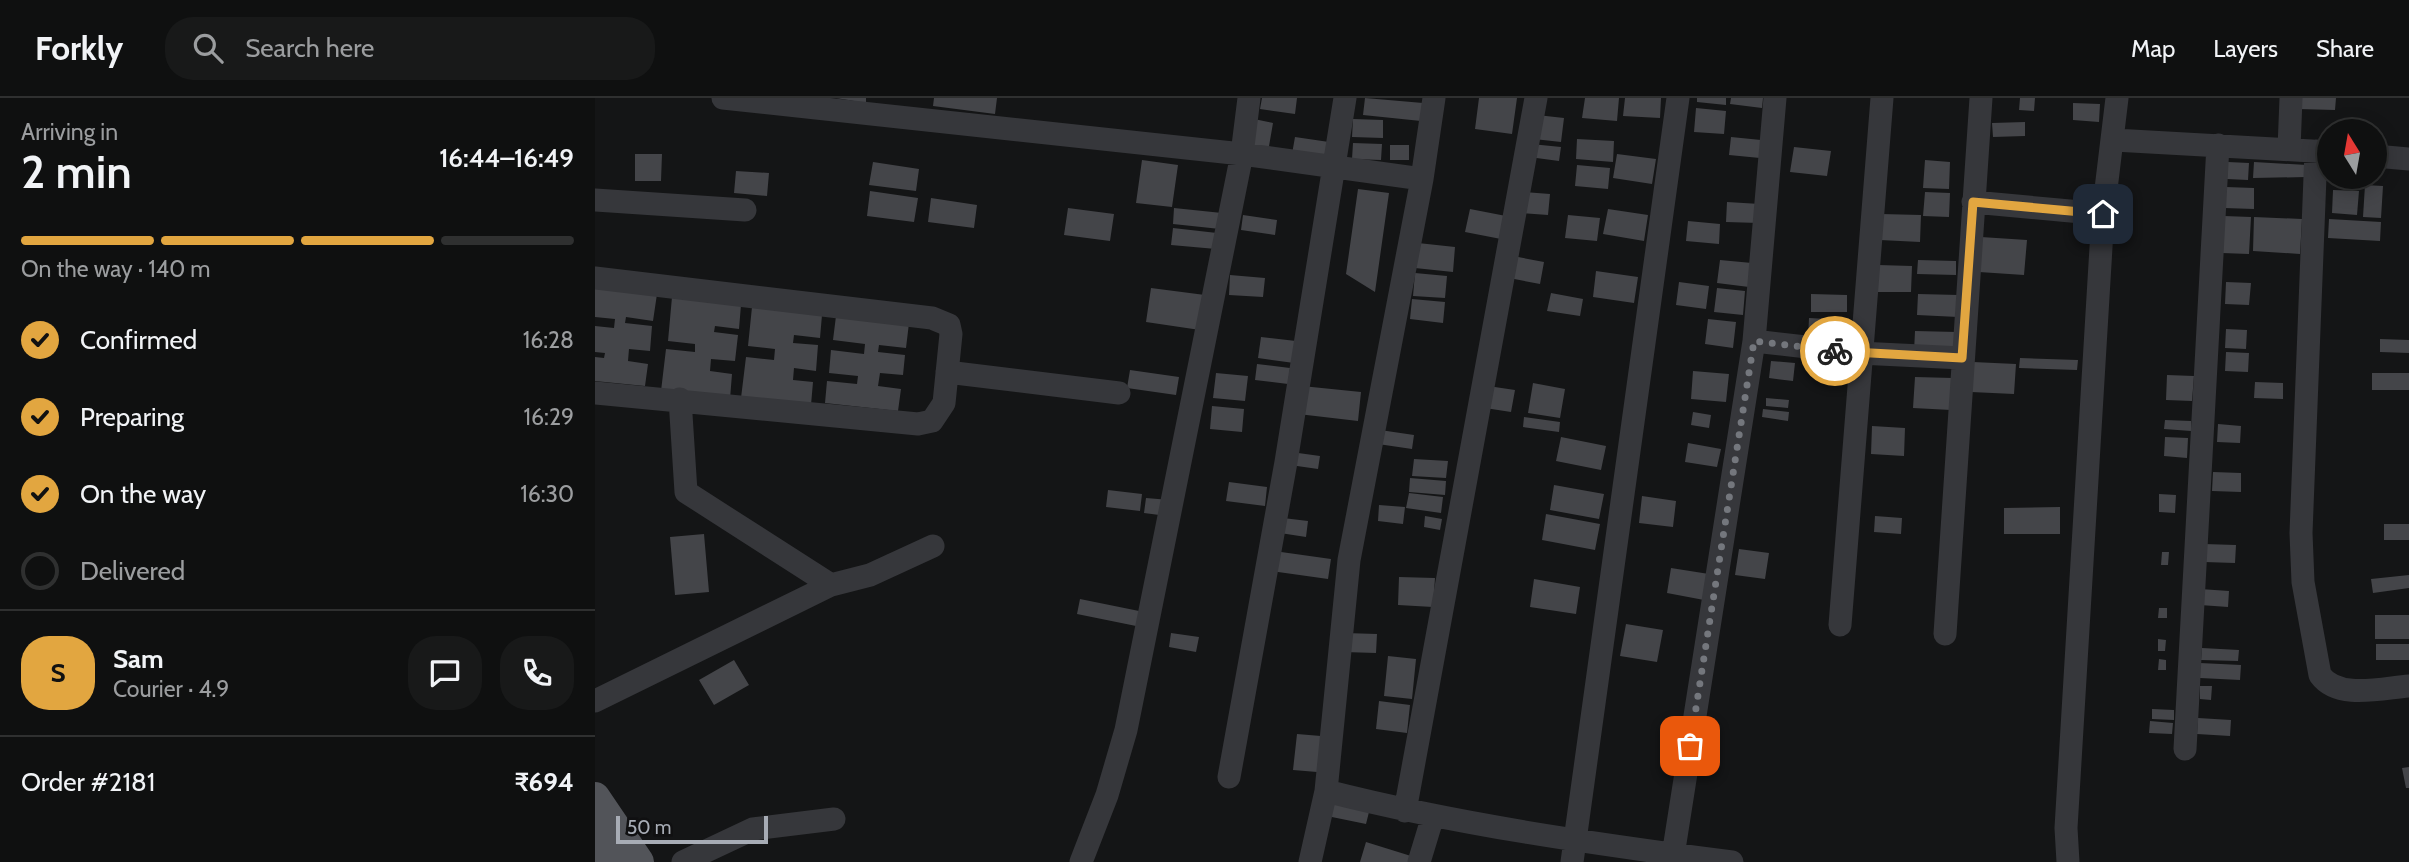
<!DOCTYPE html>
<html lang="en">
<head>
<meta charset="utf-8">
<style>
  body { margin:0; font-family:Cabin,sans-serif; background:#181919; color:#f1f3f6; height:100vh; display:flex; flex-direction:column; font-size:26px; white-space:nowrap }
  * { box-sizing:border-box; margin:0 }
  p { font-size:23px; color:#9b9d9f }
  .icon { flex:none; width:38px; height:38px; fill:none; stroke:currentColor; stroke-width:2; stroke-linecap:round; stroke-linejoin:round }
  .map { position:relative; flex:1; overflow:hidden }
  .drawer { display:flex; flex-direction:column; background:#0f1010; width:595px }
  .drawer>* { flex:none }
  .needle { width:46px; rotate:349deg }
  .controls { position:absolute; left:1722px; top:21px; display:grid; gap:14px }
  .controls a { display:grid; place-items:center; width:70px; height:70px; border-radius:50%; background:#0f1010; box-shadow:0 4px 18px #0003,0 0 0 2px #2f3030; font-size:35px }
  .scale { position:absolute; left:21px; bottom:18px; width:152px; box-sizing:border-box; padding-left:7px; border:4px solid #a7acb5; border-top:0; font-size:19px; line-height:24px; white-space:nowrap; color:#a7acb5; -webkit-text-stroke:5px #101011; paint-order:stroke }
  .pin { position:absolute; display:grid; place-items:center; width:60px; height:60px; color:#fff; margin:-30px; border-radius:14px; box-shadow:0 4px 10px #0006 }
  .courier { position:absolute; display:grid; place-items:center; width:70px; height:70px; margin:-35px; border:5px solid #e2a640; border-radius:50%; background:#fff; color:#222; box-shadow:0 2px 9px #0007 }
  .headline em { font-style:normal; font-weight:600 }
  .headline div { display:flex; flex-direction:column-reverse }
  .headline { display:flex; align-items:center; justify-content:space-between; height:119px; padding:0 21px }
  h1 { font-size:46px; font-weight:600; line-height:52px }
  .bar { display:grid; grid-template-columns:repeat(4,1fr); gap:10px 7px; align-content:center; height:84px; padding:0 21px }
  .bar i { height:9px; border-radius:5px; background:#2f3030 }
  .bar .on { background:#e2a640 }
  .bar p { grid-column:span 4 }
  .line { display:flex; align-items:center; gap:18px; padding:0 21px; border-top:2px solid #2f3030 }
  .line div { flex:1 }
  .round { display:grid; place-items:center; flex:none; width:74px; height:74px; border-radius:28px; background:#181919 }
  ol { padding:0 21px; list-style:none }
  li { display:flex; align-items:center; gap:21px; height:77px }
  li p { margin-inline-start:auto }
  li .icon { padding:7px; border-radius:50%; background:#e2a640; color:#111; stroke-width:4 }
  li:last-child { color:#9b9d9f }
  li i { width:38px; height:38px; border:4px solid #2f3030; border-radius:50% }
  header { display:flex; align-items:center; gap:42px; box-sizing:border-box; height:98px; padding:0 35px; background:#0f1010; border-bottom:2px solid #2f3030 }
  header strong { font-size:33px }
  nav { display:flex; gap:38px; margin-inline-start:auto; font-size:24px }
  .search { width:490px; height:63px; background:#181919; display:flex; align-items:center; gap:18px; box-sizing:border-box; padding:0 24px; border-radius:28px; color:#9b9d9f; font-size:26px }
  main { display:flex; flex:1; min-height:0 }
  .map>svg:first-child { display:block }
</style>
</head>
<body>
<header>
<strong>Forkly</strong>
<div class="search"><svg class="icon" aria-label="search" viewBox="0 0 24 24"><circle cx="10" cy="10" r="6"/><path d="M15 15l6 6"/></svg>Search here</div>
<nav><a>Map</a><a>Layers</a><a>Share</a></nav>
</header>
<main>
<section class="drawer">
<div class="headline"><div><h1>2 min</h1><p>Arriving in</p></div><em>16:44–16:49</em></div>
<div class="bar"><i class="on"></i><i class="on"></i><i class="on"></i><i></i><p>On the way · 140 m</p></div>
<ol>
<li><svg class="icon" aria-label="check" viewBox="0 0 24 24"><path d="M5 12l5 5 9-10"/></svg>Confirmed<p>16:28</p></li>
<li><svg class="icon" aria-label="check" viewBox="0 0 24 24"><path d="M5 12l5 5 9-10"/></svg>Preparing<p>16:29</p></li>
<li><svg class="icon" aria-label="check" viewBox="0 0 24 24"><path d="M5 12l5 5 9-10"/></svg>On the way<p>16:30</p></li>
<li><i></i>Delivered</li>
</ol>
<div class="line" style="height:126px"><b class="round" style="background:#e2a640;color:#111">S</b><div><b>Sam</b><p>Courier · 4.9</p></div><a class="round"><svg class="icon" aria-label="chat" viewBox="0 0 24 24"><path d="M4 5h16v11H9l-5 4z"/></svg></a><a class="round"><svg class="icon" aria-label="phone" viewBox="0 0 24 24"><path d="M5 4h4l2 5-3 2q2 4 5 5l2-3 5 2v4C11 20 4 13 5 4z"/></svg></a></div>
<div class="line" style="height:91px"><div>Order #2181</div><b>₹694</b></div>
</section>
<div class="map">
<svg width="1814" height="764" viewBox="0 0 1814 764">
  <rect width="100%" height="100%" fill="#141516"/>
  <path fill="#444549" d="M 241,0 L 271,0 L 271,5 Z
    M 339,0 L 402,0 L 400,16 L 338,8 Z
    M 667,0 L 702,0 L 700,16 L 665,11 Z
    M 770,0 L 828,5 L 826,23 L 768,17 Z
    M 884,0 L 922,0 L 917,36 L 880,31 Z
    M 990,0 L 1024,0 L 1022,23 L 987,20 Z
    M 1030,0 L 1066,0 L 1065,20 L 1028,18 Z
    M 1102,0 L 1131,0 L 1131,7 L 1102,4 Z
    M 1136,0 L 1168,0 L 1167,10 L 1135,6 Z
    M 1425,0 L 1440,0 L 1439,13 L 1424,12 Z
    M 1703,0 L 1741,0 L 1740,12 L 1703,11 Z
    M 1478,5 L 1505,6 L 1504,24 L 1478,22 Z
    M 1101,10 L 1131,13 L 1129,36 L 1099,34 Z
    M 942,17 L 969,20 L 966,44 L 939,41 Z
    M 659,21 L 678,25 L 673,54 L 654,50 Z
    M 758,21 L 788,22 L 788,40 L 757,39 Z
    M 1430,24 L 1430,38 L 1398,39 L 1397,25 Z
    M 700,39 L 734,44 L 731,61 L 697,56 Z
    M 1136,39 L 1166,42 L 1165,60 L 1134,57 Z
    M 982,41 L 1019,43 L 1018,64 L 981,61 Z
    M 758,45 L 787,46 L 786,62 L 757,61 Z
    M 936,46 L 966,49 L 964,63 L 934,59 Z
    M 795,47 L 814,47 L 814,62 L 795,62 Z
    M 1199,49 L 1236,53 L 1232,78 L 1195,74 Z
    M 40,56 L 67,56 L 66,83 L 40,83 Z
    M 1022,56 L 1061,61 L 1057,86 L 1018,80 Z
    M 547,62 L 583,67 L 577,109 L 541,105 Z
    M 1330,62 L 1355,64 L 1354,91 L 1328,90 Z
    M 278,64 L 324,71 L 321,93 L 274,87 Z
    M 1633,64 L 1654,65 L 1653,82 L 1632,81 Z
    M 1659,64 L 1712,67 L 1711,79 L 1658,80 Z
    M 982,67 L 1015,70 L 1013,91 L 980,88 Z
    M 141,73 L 174,75 L 172,98 L 139,95 Z
    M 1770,87 L 1788,88 L 1786,120 L 1768,119 Z
    M 1631,89 L 1659,90 L 1659,111 L 1629,110 Z
    M 763,91 L 794,95 L 780,194 L 751,176 Z
    M 1738,92 L 1764,93 L 1762,117 L 1737,115 Z
    M 275,93 L 323,100 L 319,124 L 272,118 Z
    M 928,94 L 955,96 L 953,117 L 927,115 Z
    M 1330,94 L 1355,95 L 1354,119 L 1328,118 Z
    M 336,100 L 382,107 L 379,130 L 333,124 Z
    M 1132,104 L 1165,106 L 1164,125 L 1131,124 Z
    M 473,110 L 519,116 L 515,143 L 469,137 Z
    M 579,110 L 627,115 L 625,131 L 578,126 Z
    M 875,111 L 911,118 L 906,141 L 870,134 Z
    M 1013,111 L 1053,117 L 1049,143 L 1008,136 Z
    M 1286,116 L 1326,117 L 1325,144 L 1285,142 Z
    M 648,117 L 682,122 L 680,137 L 646,132 Z
    M 973,117 L 1005,120 L 1002,143 L 970,140 Z
    M 1629,118 L 1656,119 L 1654,156 L 1627,155 Z
    M 1659,119 L 1707,121 L 1705,156 L 1658,153 Z
    M 1734,121 L 1786,124 L 1785,143 L 1733,140 Z
    M 1093,123 L 1125,126 L 1124,146 L 1091,143 Z
    M 578,130 L 622,135 L 621,151 L 576,147 Z
    M 1386,139 L 1432,142 L 1429,177 L 1384,174 Z
    M 823,145 L 860,149 L 858,174 L 820,170 Z
    M 918,158 L 949,164 L 945,186 L 914,180 Z
    M 1125,162 L 1157,165 L 1154,189 L 1122,185 Z
    M 1323,162 L 1361,163 L 1361,177 L 1322,176 Z
    M 1283,167 L 1317,168 L 1316,194 L 1282,194 Z
    M 1001,173 L 1043,179 L 1039,205 L 998,199 Z
    M 820,175 L 852,178 L 850,200 L 818,198 Z
    M 635,177 L 670,180 L 668,199 L 634,197 Z
    M 1084,184 L 1114,188 L 1111,211 L 1081,207 Z
    M 1631,184 L 1656,185 L 1654,207 L 1630,206 Z
    M 0,189 L 62,196 L 58,223 L 31,219 L 30,225 L 57,228 L 55,253 L 34,251 L 33,263 L 53,266 L 50,288 L 0,283 L 0,259 L 9,260 L 10,255 L 0,254 L 0,228 L 19,230 L 20,221 L 0,219 Z
    M 556,190 L 610,197 L 605,232 L 551,224 Z
    M 1122,190 L 1150,193 L 1148,217 L 1119,214 Z
    M 956,195 L 988,201 L 985,218 L 952,213 Z
    M 1216,196 L 1252,197 L 1252,214 L 1216,214 Z
    M 1323,196 L 1364,197 L 1363,219 L 1322,217 Z
    M 77,199 L 146,207 L 144,231 L 120,228 L 119,234 L 143,237 L 140,263 L 116,261 L 115,273 L 137,276 L 135,301 L 66,293 L 71,251 L 100,254 L 100,246 L 73,243 Z
    M 817,201 L 850,204 L 848,225 L 815,221 Z
    M 157,209 L 227,217 L 225,240 L 199,237 L 198,245 L 223,247 L 221,273 L 199,270 L 198,282 L 218,284 L 216,307 L 146,300 L 151,259 L 179,262 L 180,251 L 153,248 Z
    M 241,218 L 314,225 L 311,250 L 284,247 L 283,254 L 310,257 L 308,277 L 285,275 L 283,288 L 306,291 L 303,313 L 230,305 L 232,283 L 262,286 L 263,278 L 234,275 L 236,252 L 269,256 L 270,246 L 238,242 Z
    M 1214,220 L 1249,222 L 1247,243 L 1213,241 Z
    M 1113,221 L 1141,224 L 1138,250 L 1110,246 Z
    M 1631,231 L 1652,232 L 1651,251 L 1630,250 Z
    M 1320,233 L 1362,234 L 1361,255 L 1319,254 Z
    M 666,239 L 701,243 L 699,265 L 663,260 Z
    M 1785,241 L 1814,242 L 1814,255 L 1785,254 Z
    M 1631,254 L 1654,255 L 1653,274 L 1630,273 Z
    M 1425,260 L 1483,262 L 1482,272 L 1424,270 Z
    M 1176,263 L 1200,265 L 1198,283 L 1174,280 Z
    M 1378,264 L 1421,266 L 1419,296 L 1376,294 Z
    M 662,266 L 695,270 L 693,286 L 660,282 Z
    M 535,272 L 584,279 L 581,297 L 532,290 Z
    M 1098,273 L 1134,276 L 1131,304 L 1096,301 Z
    M 621,275 L 653,278 L 650,303 L 618,300 Z
    M 1777,275 L 1814,275 L 1814,292 L 1777,292 Z
    M 1572,277 L 1599,278 L 1597,303 L 1571,302 Z
    M 1320,279 L 1358,280 L 1356,312 L 1318,310 Z
    M 1660,284 L 1688,285 L 1688,301 L 1659,300 Z
    M 938,285 L 970,291 L 965,320 L 933,315 Z
    M 707,288 L 766,294 L 763,323 L 703,316 Z
    M 893,288 L 920,292 L 916,314 L 890,310 Z
    M 1171,300 L 1194,302 L 1193,310 L 1171,308 Z
    M 617,308 L 649,311 L 647,334 L 615,331 Z
    M 1168,311 L 1194,314 L 1193,323 L 1167,319 Z
    M 1098,314 L 1116,317 L 1114,330 L 1096,327 Z
    M 929,319 L 965,324 L 964,334 L 928,329 Z
    M 1570,322 L 1596,323 L 1596,333 L 1569,331 Z
    M 1623,326 L 1646,328 L 1645,345 L 1622,344 Z
    M 1277,328 L 1310,330 L 1309,358 L 1276,356 Z
    M 785,332 L 819,337 L 817,351 L 783,346 Z
    M 966,339 L 1011,348 L 1006,372 L 961,363 Z
    M 1570,339 L 1593,340 L 1592,360 L 1569,358 Z
    M 1093,345 L 1126,351 L 1122,369 L 1090,364 Z
    M 696,354 L 725,358 L 723,371 L 695,367 Z
    M 819,361 L 853,363 L 851,380 L 817,378 Z
    M 1618,374 L 1646,375 L 1646,394 L 1617,393 Z
    M 815,380 L 851,383 L 850,397 L 814,394 Z
    M 634,384 L 672,389 L 670,408 L 631,403 Z
    M 959,387 L 1009,396 L 1004,421 L 955,412 Z
    M 513,392 L 547,396 L 545,413 L 511,409 Z
    M 814,395 L 848,399 L 846,415 L 811,410 Z
    M 1564,396 L 1581,397 L 1580,415 L 1564,414 Z
    M 1047,398 L 1081,403 L 1078,429 L 1044,425 Z
    M 551,400 L 575,402 L 572,418 L 549,415 Z
    M 784,407 L 810,409 L 808,426 L 783,423 Z
    M 1465,409 L 1465,436 L 1409,436 L 1409,410 Z
    M 951,416 L 1005,426 L 1000,452 L 947,442 Z
    M 830,418 L 847,421 L 845,432 L 829,429 Z
    M 1280,418 L 1307,420 L 1306,436 L 1279,434 Z
    M 688,420 L 713,423 L 711,439 L 685,435 Z
    M 1789,426 L 1814,426 L 1814,442 L 1789,442 Z
    M 109,436 L 114,494 L 80,497 L 75,439 Z
    M 1609,446 L 1641,447 L 1640,465 L 1609,464 Z
    M 1144,451 L 1174,455 L 1170,481 L 1140,477 Z
    M 679,453 L 736,461 L 733,481 L 676,473 Z
    M 1567,454 L 1574,454 L 1573,467 L 1566,467 Z
    M 1076,470 L 1114,476 L 1109,502 L 1072,495 Z
    M 1814,477 L 1814,490 L 1778,495 L 1776,481 Z
    M 804,479 L 840,480 L 838,509 L 803,507 Z
    M 939,481 L 985,489 L 981,516 L 935,509 Z
    M 1605,491 L 1634,493 L 1633,509 L 1605,507 Z
    M 485,501 L 549,514 L 546,529 L 482,516 Z
    M 1564,510 L 1572,510 L 1572,520 L 1563,520 Z
    M 1780,517 L 1814,517 L 1814,541 L 1780,541 Z
    M 1031,526 L 1068,532 L 1062,564 L 1025,558 Z
    M 576,535 L 604,539 L 601,554 L 574,549 Z
    M 750,535 L 782,536 L 781,555 L 749,554 Z
    M 1563,541 L 1571,542 L 1570,553 L 1563,553 Z
    M 1781,546 L 1814,546 L 1814,562 L 1781,562 Z
    M 1607,550 L 1644,552 L 1643,563 L 1606,562 Z
    M 793,558 L 821,561 L 817,601 L 789,598 Z
    M 1564,561 L 1571,562 L 1571,572 L 1563,572 Z
    M 139,562 L 154,587 L 119,607 L 104,582 Z
    M 1605,565 L 1646,567 L 1645,582 L 1605,580 Z
    M 1605,588 L 1617,588 L 1616,602 L 1605,601 Z
    M 784,603 L 815,607 L 812,635 L 781,631 Z
    M 1557,611 L 1579,612 L 1579,622 L 1557,621 Z
    M 1603,620 L 1636,622 L 1635,638 L 1602,636 Z
    M 1555,623 L 1578,625 L 1577,636 L 1554,635 Z
    M 702,636 L 726,638 L 722,674 L 698,672 Z
    M 1814,669 L 1814,690 L 1811,690 L 1807,670 Z
    M 734,705 L 774,714 L 771,726 L 732,718 Z
    M 771,744 L 816,758 L 814,764 L 765,764 Z"/>
  <g fill="none" stroke-linecap="round" stroke-linejoin="round">
    <path stroke="#36373b" stroke-width="23" d="M 128,0 L 647,56 L 827,81
      M 1519,42 L 1734,54
      M 1694,51 L 1696,0
      M 1721,53 L 1706,435 L 1708,484 L 1725,577 C 1743,602 1787,590 1814,588
      M 1780,58 L 1814,61
      M 0,102 L 150,112
      M 1378,104 L 1508,116
      M 0,180 L 337,220 L 354,227 L 356,236 L 349,305 L 337,323 L 323,326 L 0,295
      M 1159,243 L 1264,255 L 1367,260
      M 352,274 L 524,295
      M 85,301 L 91,394 L 236,487
      M 1245,527 L 1287,0
      M 1350,536 L 1386,0
      M 0,603 L 236,487 L 275,477 L 338,448
      M 1590,651 L 1623,47
      M 634,679 L 691,364 L 750,0
      M 731,693 C 864,727 1001,746 1137,764
      M 810,713 L 941,0
      M 88,764 L 158,731 L 239,721
      M 486,764 L 512,697 L 531,632 L 647,56 L 654,0
      M 715,764 L 731,693 L 754,462 L 827,81 L 839,0
      M 824,764 L 838,718
      M 977,764 L 1083,0
      M 1077,764 L 1159,243 L 1180,0
      M 1473,764 L 1471,730 L 1508,116 L 1522,0"/>
    <path stroke="#525459" stroke-width="30" d="M 0,699 L 44,764
      M 0,740 L 16,764"/>
  </g>
  <g fill="none" stroke-linecap="round" stroke-linejoin="round">
    <path stroke="#74777d" stroke-width="7" stroke-dasharray="0 12.6" d="M 1095,648 L 1159,243 L 1240,253"/>
    <path stroke="#e2a640" stroke-width="9" d="M 1240,253 L 1367,260 L 1378,104 L 1508,116"/>
  </g>
</svg>
<div class="controls">
<a><svg class="needle" viewBox="-14 -14 28 28"><path d="M0-13l5 13h-10z" fill="#e53935"/><path d="M0 13l5-13h-10z" fill="#9b9d9f"/></svg></a>
</div>
<div class="scale">50 m</div>
<div class="pin" style="left:1095px;top:648px;background:#ea580c"><svg class="icon" aria-label="bag" viewBox="0 0 24 24"><path d="M5 8h14l-1 12H6zM9 8a3 3 0 0 1 6 0"/></svg></div>
<div class="pin" style="left:1508px;top:116px;background:#1f2937"><svg class="icon" aria-label="home" viewBox="0 0 24 24"><path d="M3 11l9-7 9 7M6 9v11h12V9"/></svg></div>
<div class="courier" style="left:1240px;top:253px"><svg class="icon" aria-label="bike" viewBox="0 0 24 24"><circle cx="6" cy="16" r="4"/><circle cx="18" cy="16" r="4"/><path d="M6 16l4-8h5l3 8M10 8l3 8H6M13 5h3"/></svg></div>
</div>
</main>
</body>
</html>
